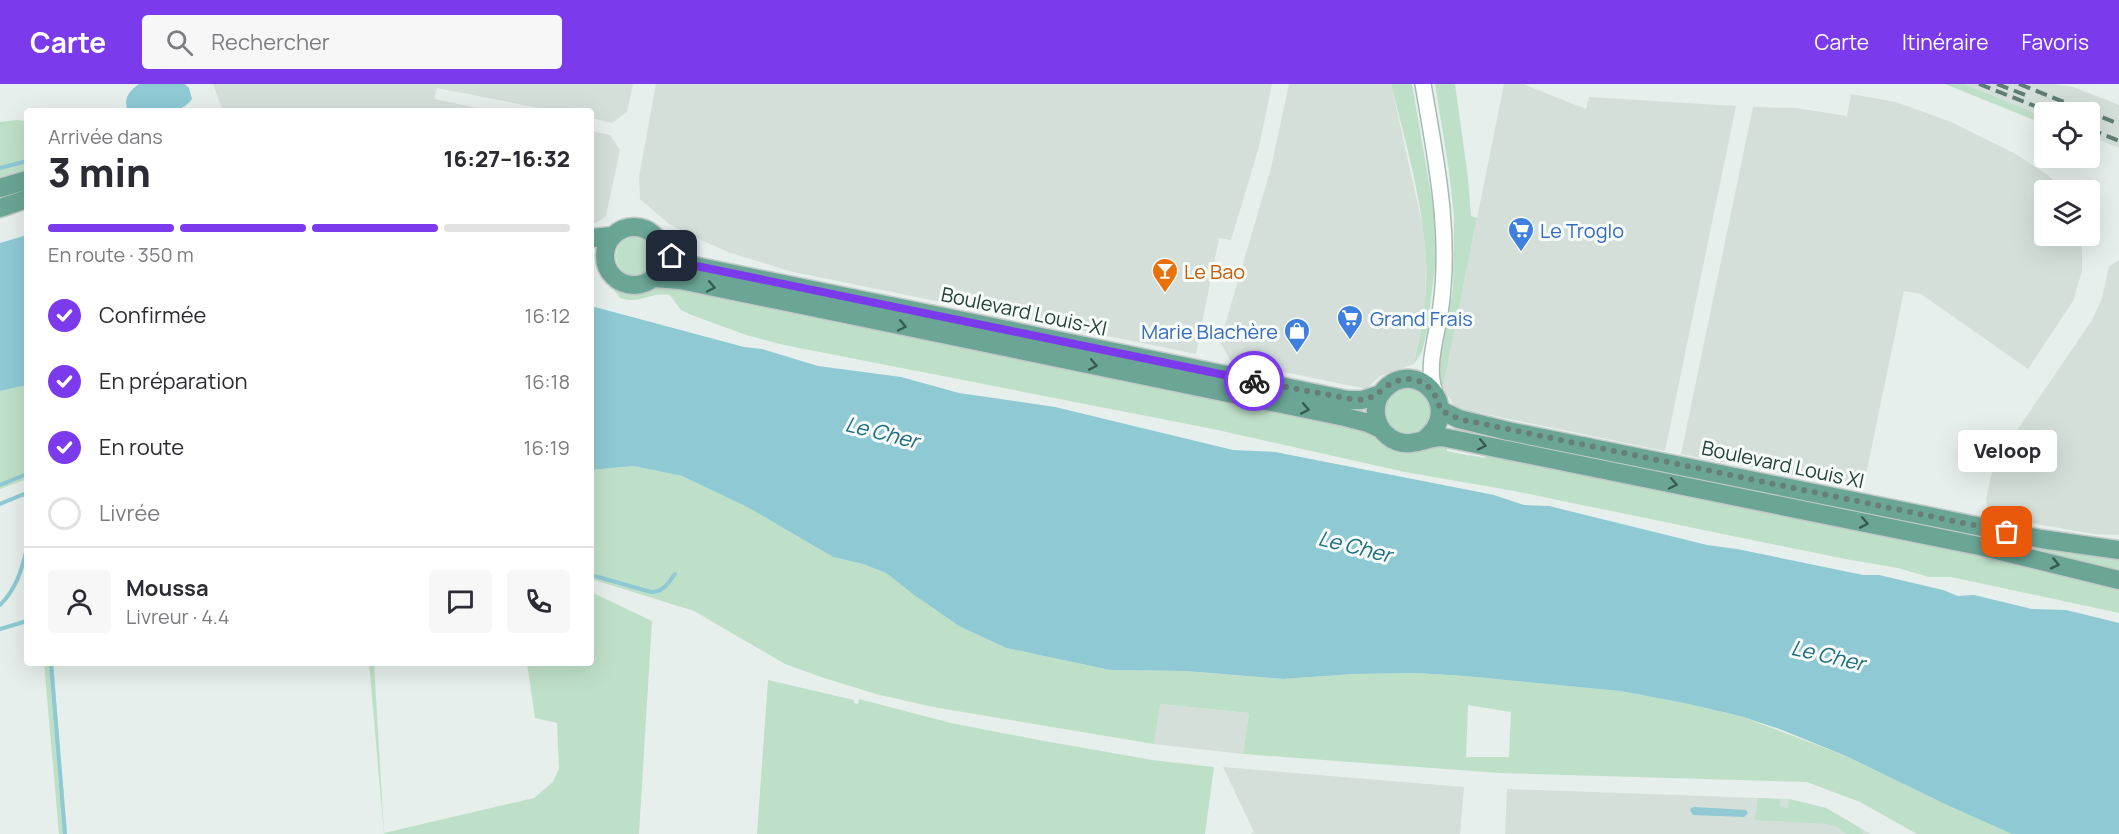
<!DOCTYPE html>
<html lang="fr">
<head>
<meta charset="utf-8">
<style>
  body { margin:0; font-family:Manrope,sans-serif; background:#f7f7f7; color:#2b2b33; height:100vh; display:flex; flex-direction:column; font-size:22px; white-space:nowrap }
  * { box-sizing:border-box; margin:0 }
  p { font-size:20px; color:#7c7c81 }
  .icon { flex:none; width:33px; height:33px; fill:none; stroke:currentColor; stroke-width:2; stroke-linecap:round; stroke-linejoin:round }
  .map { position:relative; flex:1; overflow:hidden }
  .drawer { position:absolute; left:24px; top:24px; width:570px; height:558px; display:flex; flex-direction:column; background:#fff; border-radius:6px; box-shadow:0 6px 24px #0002 }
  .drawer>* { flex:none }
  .buttons { position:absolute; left:2034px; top:18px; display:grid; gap:12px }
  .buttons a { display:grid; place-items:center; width:66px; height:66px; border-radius:6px; background:#fff; box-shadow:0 6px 24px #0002; font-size:30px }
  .pin { position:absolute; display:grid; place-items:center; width:51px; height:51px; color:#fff; margin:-26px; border-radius:12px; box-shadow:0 3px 9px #0006 }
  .courier { position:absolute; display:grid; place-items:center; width:60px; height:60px; margin:-30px; border:4px solid #7c3aed; border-radius:50%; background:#fff; color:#222; box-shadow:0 2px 8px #0007 }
  .bubble { position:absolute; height:42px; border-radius:6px; background:#fff; box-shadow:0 6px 24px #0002; font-size:20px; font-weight:800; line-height:42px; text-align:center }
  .head em { font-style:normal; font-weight:800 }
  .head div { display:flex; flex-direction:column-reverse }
  .head { display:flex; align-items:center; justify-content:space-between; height:102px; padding:0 24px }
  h1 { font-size:39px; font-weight:800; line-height:45px }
  .bar { display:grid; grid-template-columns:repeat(4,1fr); gap:9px 6px; align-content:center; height:72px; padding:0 24px }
  .bar i { height:8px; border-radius:4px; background:#e1e1e2 }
  .bar .on { background:#7c3aed }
  .bar p { grid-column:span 4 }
  .line { display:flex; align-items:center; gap:15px; padding:0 24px; border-top:2px solid #e1e1e2 }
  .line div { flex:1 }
  .round { display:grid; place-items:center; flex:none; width:63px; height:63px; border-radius:6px; background:#f7f7f7 }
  ol { padding:0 24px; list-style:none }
  li { display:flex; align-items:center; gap:18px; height:66px }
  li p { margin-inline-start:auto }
  li .icon { padding:6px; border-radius:50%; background:#7c3aed; color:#fff; stroke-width:4 }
  li:last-child { color:#7c7c81 }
  li i { width:33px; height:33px; border:3px solid #e1e1e2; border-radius:50% }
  header { display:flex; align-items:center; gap:36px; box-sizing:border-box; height:84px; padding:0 30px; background:#7c3aed; color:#fff }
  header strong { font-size:28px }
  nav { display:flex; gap:33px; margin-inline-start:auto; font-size:21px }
  .search { width:420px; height:54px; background:#f7f7f7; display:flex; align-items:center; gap:15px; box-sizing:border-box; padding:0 21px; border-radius:6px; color:#7c7c81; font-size:22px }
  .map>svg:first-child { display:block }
</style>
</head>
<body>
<header>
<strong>Carte</strong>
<div class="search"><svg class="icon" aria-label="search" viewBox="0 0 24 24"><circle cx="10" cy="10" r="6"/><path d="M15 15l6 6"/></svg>Rechercher</div>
<nav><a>Carte</a><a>Itinéraire</a><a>Favoris</a></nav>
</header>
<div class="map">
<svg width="2119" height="750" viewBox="0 0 2119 750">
  <rect width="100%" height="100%" fill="#e6efeb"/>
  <path fill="#d4dfda" d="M 213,0 L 633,0 L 627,28 L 612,39 L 591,34 L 591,27 L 554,27 L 437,4 L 434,15 L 491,27 L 223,27 Z
    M 656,0 L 1272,0 L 1259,63 L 1231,156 L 1219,154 L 1196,270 L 789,187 L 728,168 L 690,151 L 669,140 L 640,115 L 639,93 Z
    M 1289,0 L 1391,0 L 1423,144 L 1426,175 L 1425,221 L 1414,280 L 1380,292 L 1366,305 L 1231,277 L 1220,258 L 1271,84 Z
    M 1504,0 L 1523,0 L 1586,25 L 1589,13 L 1736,22 L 1665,367 L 1456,324 L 1443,304 Z
    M 1965,0 L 2055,0 L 2073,3 L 2119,21 L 2119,64 L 2090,52 L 2090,28 L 2044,28 L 2044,33 Z
    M 1851,10 L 1896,18 L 1951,38 L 2014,69 L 2049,92 L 2062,106 L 2044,106 L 2044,152 L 2081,152 L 2082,157 L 2082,187 L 2073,217 L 2028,285 L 1921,210 L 1904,207 L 1863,405 L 1681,370 L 1753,23 L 1796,24 L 1847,32 Z
    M 591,47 L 610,51 L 620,66 L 606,132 L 596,139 L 591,139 Z
    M 2119,176 L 2119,451 L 2094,450 L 1995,433 L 1987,423 L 1986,416 L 1991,392 L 1998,374 L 2092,236 L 2102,214 L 2109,182 Z
    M 1159,620 L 1249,629 L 1243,670 L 1154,660 Z
    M 1223,683 L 1464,703 L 1460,750 L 1250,750 L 1254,748 Z
    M 1507,705 L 1789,715 L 1826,724 L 1871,750 L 1505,750 Z"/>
  <path fill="#bfe0c8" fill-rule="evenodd" d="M 1391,0 L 1412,0 L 1434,127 L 1436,174 L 1427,247 L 1422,268 L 1414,280 C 1421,246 1428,211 1426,176 C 1423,118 1405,56 1391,0 Z
    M 1435,0 L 1455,0 L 1468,94 L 1471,132 L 1477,134 L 1443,304 L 1436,288 L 1444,257 L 1453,204 L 1454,133 L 1449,87 Z
    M 1945,0 L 1965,0 L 2044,33 L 2044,40 Z
    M 17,36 L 27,37 L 27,86 L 0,94 L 0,38 Z
    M 647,135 L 654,138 L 689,166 L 685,172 L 671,162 L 660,147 Z
    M616 172a19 19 0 1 1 38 0a19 19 0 1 1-38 0Z
    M 600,187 C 628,220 636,204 671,201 L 673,205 L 683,207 L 1360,346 C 1377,351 1386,367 1406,368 C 1420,369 1431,360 1447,363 L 1447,367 L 1467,371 L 1468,373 L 1469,371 L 1485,374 L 1486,371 L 2030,481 L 2119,504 L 2119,529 L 1951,493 L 1929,493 L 1898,484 L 1845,475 L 1514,407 L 1405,388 L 1213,345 L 784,261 L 746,251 L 689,230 L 681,226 L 670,211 C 649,208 639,221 620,214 L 611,202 L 604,196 Z
    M 27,301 L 27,395 L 0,405 L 0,307 Z
    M1385 328a23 23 0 1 1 46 0a23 23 0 1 1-46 0Z
    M 1460,344 L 2119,473 L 2119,489 L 1458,350 Z
    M 633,382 L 682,392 L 749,424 L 833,473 L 863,480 L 886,489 L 914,511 L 959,542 L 1006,564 L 1110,586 L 1185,587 L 1283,595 L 1354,590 L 1415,589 L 1465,592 L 1620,607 L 1684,619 L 1740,632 L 1846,672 L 1949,722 L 2012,750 L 1917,750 L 1860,718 L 1807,698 L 1499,689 L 1243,670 L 1249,629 L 1160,620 L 1154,660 L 933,623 L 876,610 L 824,594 L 785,580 L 694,527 L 591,495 L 591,386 ZM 1468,621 L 1511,628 L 1509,673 L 1466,673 Z
    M 591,508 L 652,537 L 639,750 L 384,750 L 369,579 L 374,579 L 384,749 L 534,714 L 553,698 L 559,684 L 557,639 L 535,634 L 527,579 L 591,579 Z
    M 44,579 L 53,579 L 67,750 L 59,750 Z
    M 768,596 L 854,616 L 854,619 L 858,620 L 859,615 L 951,639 L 1039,656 L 1152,676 L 1214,683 L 1205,750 L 757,750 Z
    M 1758,714 L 1780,715 L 1780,723 L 1788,724 L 1789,715 L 1826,724 L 1860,744 L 1863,750 L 1846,750 L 1837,743 L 1827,740 L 1755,736 Z"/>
  <path fill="#8ec9d4" d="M 139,0 L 185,0 L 189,4 L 192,15 C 179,34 148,27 128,27 C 123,15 129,7 139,0 Z
    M 27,151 L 27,301 L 0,307 L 0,159 Z
    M 591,222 L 744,263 L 762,265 L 818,282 L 901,293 L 959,309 L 1055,323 L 1233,366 L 1275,368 L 1494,411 L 1524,421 L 1549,422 L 1707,461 L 1737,465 L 1863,491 L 1879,491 L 1943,506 L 1958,512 L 1974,511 L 2032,525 L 2066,526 L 2119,539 L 2119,750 L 2012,750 L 1949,722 L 1846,672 L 1782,646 L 1740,632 L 1684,619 L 1620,607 L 1465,592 L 1415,589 L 1354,590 L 1283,595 L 1185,587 L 1110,586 L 1006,564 L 959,542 L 914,511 L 886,489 L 863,480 L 833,473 L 749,424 L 682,392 L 633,382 L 591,386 Z
    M 1695,723 L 1746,726 L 1748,729 L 1744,733 L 1693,731 L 1690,726 L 1691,724 Z"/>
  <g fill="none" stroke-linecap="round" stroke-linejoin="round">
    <path stroke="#8ec9d4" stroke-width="4" d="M 0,84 L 27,77
      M 0,401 L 27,390
      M 0,420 L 24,410 L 27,415
      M 591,491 L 651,508 C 664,508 668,499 675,490
      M 0,521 C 17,504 22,485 27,464
      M 0,545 L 27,537
      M 51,579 L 65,750"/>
    <defs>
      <path id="secondary" d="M 1423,0 C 1436,76 1452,152 1440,229 C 1436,255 1425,286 1436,311"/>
      <path id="primary" d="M 0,104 L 27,96
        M 0,124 L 27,115
        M605 172a29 29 0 1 1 58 0a29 29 0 1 1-58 0Z
        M 591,154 L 613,152
        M 663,165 L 685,180 L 1348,316 L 1362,316 L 1381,310
        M 654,194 L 680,196 L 1345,333 L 1368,339 L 1381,345
        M 1440,326 L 1459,335 L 1508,347 L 2041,455 L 2119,466
        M 1425,355 C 1465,323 1415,272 1384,306 C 1378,312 1375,321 1376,331 C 1378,348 1394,361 1411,359 C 1422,358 1431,353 1442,353 L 1984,463 L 2119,496"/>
    </defs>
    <use href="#secondary" stroke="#a4bbb3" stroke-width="18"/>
    <use href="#primary" stroke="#c2cac8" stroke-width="21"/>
    <use href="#secondary" stroke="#fff" stroke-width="15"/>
    <use href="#primary" stroke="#6aa596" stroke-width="18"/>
    <path stroke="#5f7d75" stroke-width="4" stroke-dasharray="12 6" stroke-linecap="butt" d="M 1979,0 L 2050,28
      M 1997,0 L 2028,12
      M 2019,0 L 2119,40
      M 2090,45 L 2119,57"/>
  </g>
  <defs><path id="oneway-chevron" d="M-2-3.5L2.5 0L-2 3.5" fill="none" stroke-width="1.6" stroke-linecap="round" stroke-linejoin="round" transform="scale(1.5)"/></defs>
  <g stroke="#365b51">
    <use href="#oneway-chevron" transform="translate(711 203) rotate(12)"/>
    <use href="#oneway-chevron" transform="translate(902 242) rotate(12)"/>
    <use href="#oneway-chevron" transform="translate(1093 281) rotate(11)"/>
    <use href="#oneway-chevron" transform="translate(1305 325) rotate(11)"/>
    <use href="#oneway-chevron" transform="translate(1482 361) rotate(12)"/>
    <use href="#oneway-chevron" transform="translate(1673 400) rotate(12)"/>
    <use href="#oneway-chevron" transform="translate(1864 439) rotate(11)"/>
    <use href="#oneway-chevron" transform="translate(2055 480) rotate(13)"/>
  </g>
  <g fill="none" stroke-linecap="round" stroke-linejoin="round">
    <path stroke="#687f78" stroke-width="6" stroke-dasharray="0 10.8" d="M 1254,297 L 1356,316 C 1379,315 1377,306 1394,298 C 1417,288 1437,304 1440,326 L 1459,335 L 2007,448"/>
    <path stroke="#7c3aed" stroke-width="8" d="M 672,172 L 686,180 L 711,185 L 1254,297"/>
  </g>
  <defs>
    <symbol id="supermarket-pin" viewBox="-11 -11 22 30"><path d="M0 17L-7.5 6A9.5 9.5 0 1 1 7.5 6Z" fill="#3f7fe0" stroke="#f7fbf9"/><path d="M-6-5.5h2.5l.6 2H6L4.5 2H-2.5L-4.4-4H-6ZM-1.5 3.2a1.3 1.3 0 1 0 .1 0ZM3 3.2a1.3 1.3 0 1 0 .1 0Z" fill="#fff"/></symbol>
    <symbol id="bar-pin" viewBox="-11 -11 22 30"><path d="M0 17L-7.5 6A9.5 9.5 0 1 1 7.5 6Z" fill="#e8710a" stroke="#f7fbf9"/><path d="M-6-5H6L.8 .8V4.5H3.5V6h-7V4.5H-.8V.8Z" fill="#fff"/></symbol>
    <symbol id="shop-pin" viewBox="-11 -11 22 30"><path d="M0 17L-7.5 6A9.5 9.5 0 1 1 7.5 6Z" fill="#3f7fe0" stroke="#f7fbf9"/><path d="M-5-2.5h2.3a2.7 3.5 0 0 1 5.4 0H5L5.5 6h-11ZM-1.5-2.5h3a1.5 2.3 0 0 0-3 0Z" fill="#fff"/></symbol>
  </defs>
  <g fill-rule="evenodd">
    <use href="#supermarket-pin" x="1506" y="131" width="30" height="40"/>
    <use href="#bar-pin" x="1150" y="172" width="30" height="40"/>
    <use href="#supermarket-pin" x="1335" y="219" width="30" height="40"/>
    <use href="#shop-pin" x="1282" y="232" width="30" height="40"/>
  </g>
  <g text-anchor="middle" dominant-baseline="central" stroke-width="6" stroke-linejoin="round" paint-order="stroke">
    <g font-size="20" fill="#366cbe" stroke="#f7fbf9" text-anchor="start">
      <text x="1540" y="146">Le Troglo</text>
      <text x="1370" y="234">Grand Frais</text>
      <text x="1278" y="247" text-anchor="end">Marie Blachère</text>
    </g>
    <g font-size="20" fill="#c56008" stroke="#f7fbf9" text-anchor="start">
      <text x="1184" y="187">Le Bao</text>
    </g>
    <g font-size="20" fill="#24423a" stroke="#f7fbf9">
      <text transform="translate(1024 227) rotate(12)">Boulevard Louis-XI</text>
      <text transform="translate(1783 380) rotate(12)">Boulevard Louis XI</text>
    </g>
    <g font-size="21" font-style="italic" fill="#1c6f80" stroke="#f7fbf9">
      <text transform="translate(882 348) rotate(14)">Le Cher</text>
      <text transform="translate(1355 462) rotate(14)">Le Cher</text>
      <text transform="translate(1828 571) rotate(13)">Le Cher</text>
    </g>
  </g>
</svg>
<div class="buttons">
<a><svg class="icon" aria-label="locate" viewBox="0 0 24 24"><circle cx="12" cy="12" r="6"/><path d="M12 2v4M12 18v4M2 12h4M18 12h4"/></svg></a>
<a><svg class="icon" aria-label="layers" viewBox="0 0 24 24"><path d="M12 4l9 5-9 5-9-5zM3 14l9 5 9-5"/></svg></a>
</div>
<div class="pin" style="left:2007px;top:448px;background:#ea580c"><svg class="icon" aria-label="bag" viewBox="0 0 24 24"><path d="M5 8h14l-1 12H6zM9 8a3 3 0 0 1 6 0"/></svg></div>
<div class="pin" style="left:672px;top:172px;background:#1f2937"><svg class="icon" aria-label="home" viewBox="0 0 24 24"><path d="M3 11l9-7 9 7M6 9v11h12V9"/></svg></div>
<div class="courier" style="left:1254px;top:297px"><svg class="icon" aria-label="bike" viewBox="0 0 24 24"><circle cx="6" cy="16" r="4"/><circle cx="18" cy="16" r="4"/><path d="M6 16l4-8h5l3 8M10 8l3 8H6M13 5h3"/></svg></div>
<div class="bubble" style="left:1958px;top:346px;width:99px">Veloop</div>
<section class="drawer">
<div class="head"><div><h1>3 min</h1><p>Arrivée dans</p></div><em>16:27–16:32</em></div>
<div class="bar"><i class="on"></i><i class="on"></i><i class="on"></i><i></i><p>En route · 350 m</p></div>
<ol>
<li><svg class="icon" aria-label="check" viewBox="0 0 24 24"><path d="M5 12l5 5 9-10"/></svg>Confirmée<p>16:12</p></li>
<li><svg class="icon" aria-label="check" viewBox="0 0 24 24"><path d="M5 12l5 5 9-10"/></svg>En préparation<p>16:18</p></li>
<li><svg class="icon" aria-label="check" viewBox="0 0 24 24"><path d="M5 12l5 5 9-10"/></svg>En route<p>16:19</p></li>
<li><i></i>Livrée</li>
</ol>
<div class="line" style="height:108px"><a class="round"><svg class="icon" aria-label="person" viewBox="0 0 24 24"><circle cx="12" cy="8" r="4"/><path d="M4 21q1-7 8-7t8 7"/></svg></a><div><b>Moussa</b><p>Livreur · 4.4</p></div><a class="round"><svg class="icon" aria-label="chat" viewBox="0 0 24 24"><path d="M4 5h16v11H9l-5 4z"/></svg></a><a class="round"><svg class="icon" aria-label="phone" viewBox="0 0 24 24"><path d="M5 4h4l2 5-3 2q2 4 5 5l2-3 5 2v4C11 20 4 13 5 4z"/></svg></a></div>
</section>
</div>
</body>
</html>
